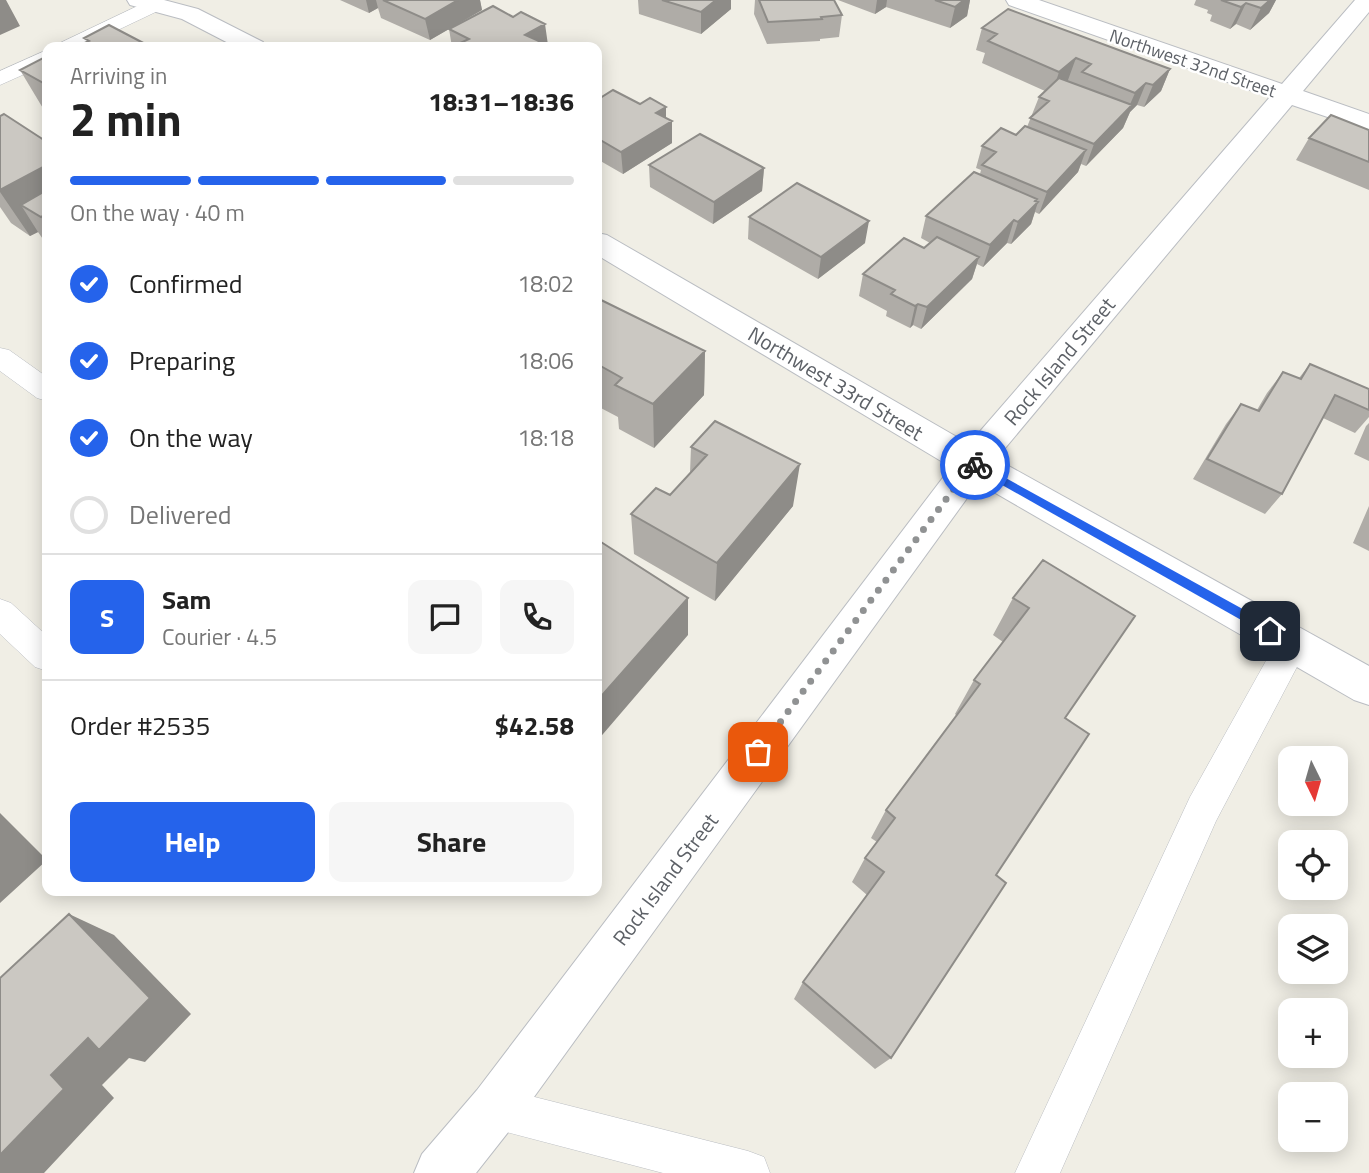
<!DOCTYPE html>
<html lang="en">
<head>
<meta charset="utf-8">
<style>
  body { margin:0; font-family:"Titillium Web",sans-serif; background:#f6f6f6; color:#222; height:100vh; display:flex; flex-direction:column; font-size:26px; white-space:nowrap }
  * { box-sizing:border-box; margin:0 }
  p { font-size:23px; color:#767676 }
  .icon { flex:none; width:38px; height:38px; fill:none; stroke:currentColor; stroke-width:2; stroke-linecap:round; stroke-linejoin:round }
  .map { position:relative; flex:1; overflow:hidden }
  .details { position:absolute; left:42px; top:42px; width:560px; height:854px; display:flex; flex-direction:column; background:#fff; border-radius:14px; box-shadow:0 4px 18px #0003 }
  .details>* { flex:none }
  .needle { width:46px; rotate:175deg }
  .controls { position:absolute; left:1278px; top:746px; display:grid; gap:14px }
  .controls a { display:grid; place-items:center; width:70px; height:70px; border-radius:14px; background:#fff; box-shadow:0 4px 18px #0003; font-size:35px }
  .pin { position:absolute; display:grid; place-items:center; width:60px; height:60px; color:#fff; margin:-30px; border-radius:14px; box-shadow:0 4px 10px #0006 }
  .courier { position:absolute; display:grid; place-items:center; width:70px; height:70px; margin:-35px; border:5px solid #2563eb; border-radius:50%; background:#fff; color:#222; box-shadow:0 2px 9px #0007 }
  .headline em { font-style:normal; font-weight:700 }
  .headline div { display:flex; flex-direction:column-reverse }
  .headline { display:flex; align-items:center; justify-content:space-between; height:119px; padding:0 28px }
  h1 { font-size:46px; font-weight:700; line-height:52px }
  .bar { display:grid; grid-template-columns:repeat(4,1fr); gap:10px 7px; align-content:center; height:84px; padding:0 28px }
  .bar i { height:9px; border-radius:5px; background:#e0e0e0 }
  .bar .active { background:#2563eb }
  .bar p { grid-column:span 4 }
  .line { display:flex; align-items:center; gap:18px; padding:0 28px; border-top:2px solid #e0e0e0 }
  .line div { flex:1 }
  .round { display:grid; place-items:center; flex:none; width:74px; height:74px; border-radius:14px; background:#f6f6f6 }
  ol { padding:0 28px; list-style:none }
  li { display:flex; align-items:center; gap:21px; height:77px }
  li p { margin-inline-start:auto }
  li .icon { padding:7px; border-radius:50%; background:#2563eb; color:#fff; stroke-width:4 }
  li:last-child { color:#767676 }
  li i { width:38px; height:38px; border:4px solid #e0e0e0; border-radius:50% }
  .action { display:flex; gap:14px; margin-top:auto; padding:14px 28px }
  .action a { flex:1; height:80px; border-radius:14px; background:#2563eb; color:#fff; font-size:28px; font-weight:700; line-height:80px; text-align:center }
  .action a+a { background:#f6f6f6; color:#222 }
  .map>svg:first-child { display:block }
</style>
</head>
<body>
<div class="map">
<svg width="1369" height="1173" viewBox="0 0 1369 1173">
  <rect width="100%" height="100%" fill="#f0eee5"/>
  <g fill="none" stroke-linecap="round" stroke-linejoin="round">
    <defs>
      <path id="service" d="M 148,1 L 158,0 L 164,5 L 162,9 L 82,47 L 57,47 L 60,43 Z
        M 47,50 L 47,64 L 0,85 L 0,71 Z
        M 0,348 L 9,350 L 47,377 L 47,401 L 37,398 L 0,371 Z
        M 0,599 L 11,603 L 47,636 L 47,671 L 35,667 L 0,634 Z
        M 1293,630 L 1305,634 L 1309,644 L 1216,821 L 1060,1173 L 1015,1173 L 1190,797 L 1281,634 Z
        M 495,1087 L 748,1151 L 764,1157 L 770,1173 L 663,1173 L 495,1129 L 480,1123 L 474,1108 L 480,1093 Z"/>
      <path id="minor" d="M 127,0 L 164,0 L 198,9 L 263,42 L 266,47 L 236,47 L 182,19 L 130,5 Z
        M 1006,0 L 1039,0 L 1282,84 L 1355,0 L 1369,0 L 1369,12 L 1303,91 L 1369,114 L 1369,131 L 1292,105 L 996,459 L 1369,666 L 1369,705 L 1354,700 L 978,483 L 513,1126 L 476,1173 L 414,1173 L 422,1154 L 477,1090 L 951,467 L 597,255 L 597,233 L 607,235 L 969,444 L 1270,97 L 1009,5 Z"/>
    </defs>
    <use href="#service" stroke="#babdc2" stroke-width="1"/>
    <use href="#minor" stroke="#babdc2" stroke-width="2"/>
    <use href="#service" fill="#fff" fill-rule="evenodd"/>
    <use href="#minor" fill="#fff" fill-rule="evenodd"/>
  </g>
  <path fill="#afaca7" d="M 340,0 L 480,0 L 482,10 L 454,26 L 548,45 L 545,47 L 452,47 L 449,29 L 430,40 L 381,18 L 378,8 L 369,13 Z
    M 638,0 L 731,0 L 731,9 L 701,34 L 639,14 Z
    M 755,0 L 834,0 L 842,15 L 839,37 L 820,39 L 820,41 L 767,44 L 754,14 Z
    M 838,0 L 970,0 L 967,16 L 950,28 L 886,7 L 875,14 Z
    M 1196,0 L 1276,0 L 1269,13 L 1250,30 L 1236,24 L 1230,29 L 1210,21 L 1212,15 L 1207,13 L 1208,10 L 1194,5 Z
    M 982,28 L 1170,69 L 1161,91 L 1144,107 L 1137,105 L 1130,112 L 1123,128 L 1086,166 L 1081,164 L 1078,172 L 1039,214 L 1035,212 L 1031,224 L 1011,244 L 1007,243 L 983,267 L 977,264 L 972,279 L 921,329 L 913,325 L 910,328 L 886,316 L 887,311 L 859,296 L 863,274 L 924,248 L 930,243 L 921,238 L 926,216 L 980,174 L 981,170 L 976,168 L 982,146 L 1016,135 L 1027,127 L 1039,97 L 1045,91 L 982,63 L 985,53 L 976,50 Z
    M 47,58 L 47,115 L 20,70 Z
    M 597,100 L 666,118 L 672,143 L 623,174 L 597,159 Z
    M 0,116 L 47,142 L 47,245 L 38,232 L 30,236 L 11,223 L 0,207 Z
    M 1369,130 L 1369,190 L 1296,160 L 1309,138 Z
    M 649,165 L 764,168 L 762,191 L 713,224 L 650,187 Z
    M 749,217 L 865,243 L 818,279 L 748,239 Z
    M 597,298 L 705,351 L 704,395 L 654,448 L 619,429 L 618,417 L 597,406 Z
    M 1310,364 L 1369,389 L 1369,417 L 1355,433 L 1323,418 L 1282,494 L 1265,514 L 1193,479 L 1226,424 L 1241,404 L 1257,410 L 1267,393 L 1283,372 L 1299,378 Z
    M 715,421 L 793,506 L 715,601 L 634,554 L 631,514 L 670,495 L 690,473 L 691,447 Z
    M 1369,423 L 1369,461 L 1354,454 L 1366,426 Z
    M 1369,506 L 1369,551 L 1353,543 Z
    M 1043,560 L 1065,718 L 996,875 L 891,1058 L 875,1069 L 794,999 L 803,982 L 867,895 L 852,882 L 865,858 L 877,842 L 871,838 L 886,810 L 957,716 L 955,714 L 974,680 L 1003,642 L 993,635 L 1013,598 Z"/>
  <path fill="#8e8c88" d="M 0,0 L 6,0 L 20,26 L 0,35 Z
    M 366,0 L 376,0 L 378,8 L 369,13 Z
    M 458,0 L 480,0 L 482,10 L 430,40 L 425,19 Z
    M 716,0 L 731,0 L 731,9 L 701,34 L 701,12 Z
    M 877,0 L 887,0 L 886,7 L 875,14 Z
    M 964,0 L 970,0 L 967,16 L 950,28 L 955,7 Z
    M 1270,0 L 1276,0 L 1269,13 L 1250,30 L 1261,8 Z
    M 1246,3 L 1236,24 L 1230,29 L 1241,7 Z
    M 545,24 L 548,45 L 545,47 L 527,47 L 525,35 Z
    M 1076,58 L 1068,80 L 1052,94 L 1059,72 Z
    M 1170,69 L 1161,91 L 1144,107 L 1153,85 Z
    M 1146,83 L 1137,105 L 1130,112 L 1123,128 L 1086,166 L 1094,144 L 1128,109 L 1135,93 Z
    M 666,107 L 666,125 L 672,121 L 672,143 L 623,174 L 621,152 L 656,113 Z
    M 1086,150 L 1078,172 L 1039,214 L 1047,192 Z
    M 47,165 L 47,226 L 41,217 L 21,205 L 38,232 L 30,236 L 0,192 L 0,190 Z
    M 764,168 L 762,191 L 713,224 L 714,202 Z
    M 1037,199 L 1034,207 L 1038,202 L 1031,224 L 1011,244 L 1018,222 Z
    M 1014,220 L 1007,243 L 983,267 L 990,245 Z
    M 869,221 L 865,243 L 818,279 L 821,257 Z
    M 979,257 L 972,279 L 921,329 L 927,307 Z
    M 918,304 L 913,325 L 910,328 L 915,306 Z
    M 705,351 L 704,395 L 654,448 L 653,404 Z
    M 800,464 L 793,506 L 715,601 L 717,563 Z
    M 688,598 L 688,635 L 597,741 L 597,701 Z
    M 0,813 L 47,860 L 0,903 Z
    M 69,914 L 114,935 L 191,1014 L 145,1062 L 129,1058 L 102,1085 L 114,1098 L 44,1173 L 0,1173 L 0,1155 L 51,1075 Z"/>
  <path fill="#cbc8c2" stroke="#8e8c88" stroke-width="2" d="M 383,0 L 458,0 L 425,19 Z
    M 662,0 L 716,0 L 701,12 Z
    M 759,0 L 834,0 L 842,15 L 821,17 L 822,19 L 768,22 Z
    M 935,0 L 964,0 L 955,7 Z
    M 1221,0 L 1270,0 L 1261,8 L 1246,3 L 1241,7 Z
    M 493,6 L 513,17 L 521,12 L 545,24 L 525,35 L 539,41 L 528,47 L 459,47 L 456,45 L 469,39 L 449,29 Z
    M 1008,9 L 1170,69 L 1153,85 L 1146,83 L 1135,93 L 1082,72 L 1091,64 L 1076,58 L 1059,72 L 988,41 L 997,34 L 982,28 Z
    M 109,25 L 151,47 L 76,47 L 89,41 L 84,38 Z
    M 45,57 L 47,58 L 47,85 L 20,70 Z
    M 1059,78 L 1132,105 L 1094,144 L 1030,118 L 1049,101 L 1039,97 Z
    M 613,90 L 640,104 L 650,98 L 666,107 L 656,113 L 672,121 L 621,152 L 597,138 L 597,100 Z
    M 4,114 L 47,142 L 47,165 L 0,190 L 0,116 Z
    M 1331,115 L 1369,130 L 1369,162 L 1309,138 Z
    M 1025,126 L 1086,150 L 1047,192 L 982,165 L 996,152 L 982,146 L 1001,128 L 1016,135 Z
    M 700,134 L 764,168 L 714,202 L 649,165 Z
    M 974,172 L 1037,199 L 1035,201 L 1038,202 L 1018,222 L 1014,220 L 990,245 L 926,216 Z
    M 797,183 L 869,221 L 821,257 L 749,217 Z
    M 47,190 L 47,214 L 41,217 L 21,205 Z
    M 937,237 L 979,257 L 927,307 L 918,304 L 915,306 L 891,294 L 895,290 L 863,274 L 904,238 L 924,248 Z
    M 597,298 L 705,351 L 653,404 L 615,385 L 622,378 L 597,364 Z
    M 1310,364 L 1369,389 L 1369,410 L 1335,395 L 1282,494 L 1207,459 L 1241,404 L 1259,411 L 1283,372 L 1301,379 Z
    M 715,421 L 800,464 L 717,563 L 631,514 L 656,488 L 670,495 L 707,455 L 691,447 Z
    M 601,542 L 688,598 L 597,701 L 597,547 Z
    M 1043,560 L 1135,616 L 1065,718 L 1089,734 L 996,875 L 1006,883 L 891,1058 L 803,982 L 884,872 L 865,858 L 895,818 L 886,810 L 980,684 L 974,680 L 1029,608 L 1013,598 Z
    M 69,914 L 150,998 L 99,1050 L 88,1038 L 51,1075 L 64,1089 L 0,1155 L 0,978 Z"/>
  <path fill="#2563eb" d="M 975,461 L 1275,627 L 1275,634 L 1266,634 L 972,468 L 970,465 Z"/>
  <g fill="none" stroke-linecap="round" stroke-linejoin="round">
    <path stroke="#909293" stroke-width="7" stroke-dasharray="0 12.6" d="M 758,752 L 973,463 L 975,465"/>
  </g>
  <g text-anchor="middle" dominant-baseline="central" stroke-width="5" stroke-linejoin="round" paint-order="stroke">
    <g font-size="18" fill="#5d6167" stroke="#fff">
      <text transform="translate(1193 63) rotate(19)">Northwest 32nd Street</text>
    </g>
    <g font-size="21" fill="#5d6167" stroke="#fff">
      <text transform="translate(1059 361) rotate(-50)">Rock Island Street</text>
      <text transform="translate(836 383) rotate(31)">Northwest 33rd Street</text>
      <text transform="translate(665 879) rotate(-53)">Rock Island Street</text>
    </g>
  </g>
</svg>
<div class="controls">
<a><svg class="needle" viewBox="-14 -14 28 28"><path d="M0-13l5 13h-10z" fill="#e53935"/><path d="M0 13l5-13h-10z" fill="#767676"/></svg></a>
<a><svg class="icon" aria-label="locate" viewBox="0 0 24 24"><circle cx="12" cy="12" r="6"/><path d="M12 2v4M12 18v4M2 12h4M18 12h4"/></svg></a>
<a><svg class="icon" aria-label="layers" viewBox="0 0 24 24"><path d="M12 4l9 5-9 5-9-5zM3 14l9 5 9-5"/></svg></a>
<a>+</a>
<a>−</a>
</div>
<div class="pin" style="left:758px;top:752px;background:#ea580c"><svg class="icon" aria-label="bag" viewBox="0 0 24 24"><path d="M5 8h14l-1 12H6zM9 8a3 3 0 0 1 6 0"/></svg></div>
<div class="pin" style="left:1270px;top:631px;background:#1f2937"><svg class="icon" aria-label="home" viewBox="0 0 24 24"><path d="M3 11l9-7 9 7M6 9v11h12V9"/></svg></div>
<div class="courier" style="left:975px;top:465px"><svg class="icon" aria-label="bike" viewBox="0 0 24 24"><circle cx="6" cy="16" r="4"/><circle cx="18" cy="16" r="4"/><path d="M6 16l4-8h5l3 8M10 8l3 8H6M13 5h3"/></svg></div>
<section class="details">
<div class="headline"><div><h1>2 min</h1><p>Arriving in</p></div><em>18:31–18:36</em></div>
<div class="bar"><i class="active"></i><i class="active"></i><i class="active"></i><i></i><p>On the way · 40 m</p></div>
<ol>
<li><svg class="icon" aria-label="check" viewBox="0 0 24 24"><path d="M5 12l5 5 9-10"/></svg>Confirmed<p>18:02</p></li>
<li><svg class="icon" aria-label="check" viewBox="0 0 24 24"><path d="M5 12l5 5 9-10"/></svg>Preparing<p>18:06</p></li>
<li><svg class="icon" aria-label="check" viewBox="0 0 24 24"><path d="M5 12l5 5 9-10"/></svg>On the way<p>18:18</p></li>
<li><i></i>Delivered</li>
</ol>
<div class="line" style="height:126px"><b class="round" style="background:#2563eb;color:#fff">S</b><div><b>Sam</b><p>Courier · 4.5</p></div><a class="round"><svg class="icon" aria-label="chat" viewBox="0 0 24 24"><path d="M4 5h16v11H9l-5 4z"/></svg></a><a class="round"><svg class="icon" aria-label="phone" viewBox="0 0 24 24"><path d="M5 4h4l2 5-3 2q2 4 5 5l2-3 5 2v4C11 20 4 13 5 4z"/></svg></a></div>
<div class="line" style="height:91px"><div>Order #2535</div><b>$42.58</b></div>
<div class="action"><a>Help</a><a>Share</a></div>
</section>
</div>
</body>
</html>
